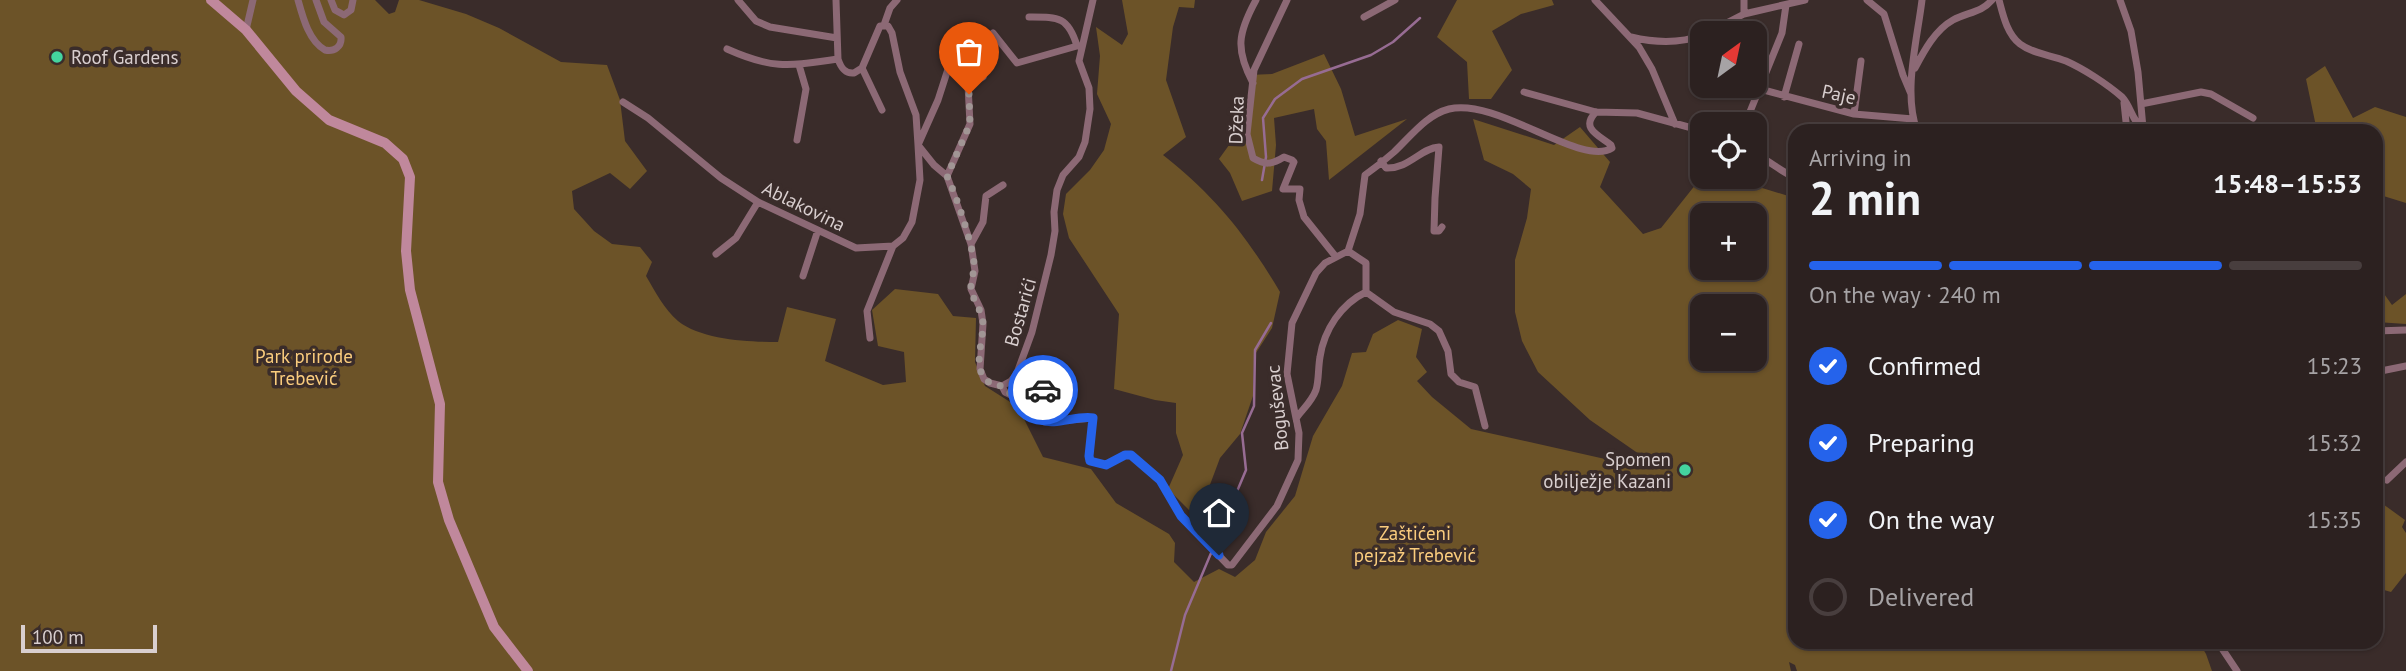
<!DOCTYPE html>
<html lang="en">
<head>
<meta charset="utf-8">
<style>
  body { margin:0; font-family:"PT Sans",sans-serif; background:#382e2d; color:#f1f3f6; height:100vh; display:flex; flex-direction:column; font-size:26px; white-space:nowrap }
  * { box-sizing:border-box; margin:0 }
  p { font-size:23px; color:#a6a3a5 }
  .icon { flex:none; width:38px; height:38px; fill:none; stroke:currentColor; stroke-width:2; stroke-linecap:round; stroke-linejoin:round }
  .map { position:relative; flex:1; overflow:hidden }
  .sheet { position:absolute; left:1788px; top:124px; width:595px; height:525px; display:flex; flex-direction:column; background:#2c2120; border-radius:21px; box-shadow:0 2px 5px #0004,0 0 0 2px #483e3e }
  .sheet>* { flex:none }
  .needle { width:46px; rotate:33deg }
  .controls { position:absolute; left:1690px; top:21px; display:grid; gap:14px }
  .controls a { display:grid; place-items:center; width:77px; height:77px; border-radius:14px; background:#2c2120; box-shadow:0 2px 5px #0004,0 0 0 2px #483e3e; font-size:35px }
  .scale { position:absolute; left:21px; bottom:18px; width:136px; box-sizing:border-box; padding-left:7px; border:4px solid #d9cfcf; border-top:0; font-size:19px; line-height:24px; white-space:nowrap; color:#d9cfcf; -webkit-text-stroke:5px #3a2c2a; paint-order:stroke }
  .pin { position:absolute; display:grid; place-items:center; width:60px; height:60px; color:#fff; margin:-72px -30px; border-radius:50% 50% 50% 0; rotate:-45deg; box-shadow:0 0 7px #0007 }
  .pin .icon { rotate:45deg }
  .courier { position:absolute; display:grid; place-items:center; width:70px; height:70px; margin:-35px; border:5px solid #2563eb; border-radius:50%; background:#fff; color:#222; box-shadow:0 2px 9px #0007 }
  .headline em { font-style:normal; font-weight:600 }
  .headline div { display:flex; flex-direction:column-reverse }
  .headline { display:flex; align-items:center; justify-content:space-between; height:119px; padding:0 21px }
  h1 { font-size:46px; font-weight:600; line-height:52px }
  .bar { display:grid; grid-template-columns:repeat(4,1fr); gap:10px 7px; align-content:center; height:84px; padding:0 21px }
  .bar i { height:9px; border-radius:5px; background:#483e3e }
  .bar .active { background:#2563eb }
  .bar p { grid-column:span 4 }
  ol { padding:0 21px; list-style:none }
  li { display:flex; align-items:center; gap:21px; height:77px }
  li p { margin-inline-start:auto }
  li .icon { padding:7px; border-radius:50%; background:#2563eb; color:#fff; stroke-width:4 }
  li:last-child { color:#a6a3a5 }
  li i { width:38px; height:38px; border:4px solid #483e3e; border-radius:50% }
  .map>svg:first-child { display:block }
</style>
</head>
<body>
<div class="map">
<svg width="2406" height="671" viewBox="0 0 2406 671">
  <rect width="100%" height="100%" fill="#3a2c2a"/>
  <path fill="#6c5328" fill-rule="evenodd" d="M 0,0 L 375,0 L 389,14 L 395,12 L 399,0 L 419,0 L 466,14 L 499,28 L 561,62 L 607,65 L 620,100 L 625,141 L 647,171 L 630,189 L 610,173 L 572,191 L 574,209 L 594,231 L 612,244 L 640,247 L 652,262 L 646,276 C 655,291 664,309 678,321 C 702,340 748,342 778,342 L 787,307 L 836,319 L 825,361 L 883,385 L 906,382 L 904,352 L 878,346 L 872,310 L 895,289 L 938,294 L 953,316 L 976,318 L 975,362 L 985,386 L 1018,407 L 1043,457 L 1091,469 L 1116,503 L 1169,534 L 1175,543 L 1174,562 L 1194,582 L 1219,569 L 1235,577 L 1255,560 L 1266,532 L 1295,496 L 1313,436 L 1342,386 L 1352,353 L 1366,352 L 1373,334 L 1398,320 L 1422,329 L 1416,357 L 1427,372 L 1417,381 L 1432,397 L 1471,429 L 1654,470 L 1639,454 L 1590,420 L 1538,372 L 1522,341 L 1515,312 L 1515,260 L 1527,218 L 1531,189 L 1513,174 L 1484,160 L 1473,119 L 1554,145 L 1580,127 L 1610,162 L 1600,187 L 1643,234 L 1661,228 L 1700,179 L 1733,179 L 1795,198 L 1796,642 L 2199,642 L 2206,654 L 2212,671 L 1797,671 L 1795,665 L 1789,662 L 1791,671 L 0,671 ZM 1703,215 L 1755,215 L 1755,268 L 1703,268 ZM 1703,306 L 1755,306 L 1755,359 L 1703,359 Z
    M 1122,0 L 1195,0 L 1194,8 L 1179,7 L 1173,27 L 1166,80 L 1186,137 L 1163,155 C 1216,197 1246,235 1280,292 L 1272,328 L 1254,356 L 1253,396 L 1240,434 L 1220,458 L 1208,490 L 1192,513 L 1168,489 L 1183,455 L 1176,433 L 1176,403 L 1155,400 L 1114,389 L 1119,314 L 1069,238 L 1063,214 L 1066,194 L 1090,170 L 1104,150 L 1111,124 L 1097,94 L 1100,56 L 1096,27 L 1122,45 L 1128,34 Z
    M 1457,0 L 1552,0 L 1554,5 L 1521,14 L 1492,31 L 1512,70 L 1491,99 L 1469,99 L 1467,62 L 1437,37 Z
    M 1324,54 L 1341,89 L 1355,136 L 1407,119 L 1329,180 L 1326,141 L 1317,129 L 1314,109 L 1274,118 L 1276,145 L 1272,191 L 1242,201 L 1230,173 L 1219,159 L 1252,113 L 1249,75 L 1272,74 Z
    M 2325,66 L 2353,118 L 2375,107 L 2406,117 L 2406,203 L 2377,194 L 2376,131 L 2317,131 L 2306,79 Z
    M 2377,284 L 2392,305 L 2406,294 L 2406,324 L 2377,322 Z
    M 2376,499 L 2405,520 L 2402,527 L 2406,533 L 2406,573 L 2391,592 L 2377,588 Z"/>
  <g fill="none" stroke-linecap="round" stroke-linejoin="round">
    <path stroke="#976c93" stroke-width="2.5" d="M 1262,180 L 1266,157 L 1263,118 L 1275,99 L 1302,79 L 1371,55 L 1393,42 L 1420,18
      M 1171,671 L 1185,615 L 1246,470 L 1242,433 L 1254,406 L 1255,350 L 1271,323"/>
    <path stroke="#8c6975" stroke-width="7" d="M 298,0 C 303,18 309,41 325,50 C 334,52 342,47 341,37 L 324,22 L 316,0
      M 331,0 L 335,10 L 344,15 L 351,10 L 353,0
      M 738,0 L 756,21 L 770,27 L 837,38
      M 836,0 L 838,59 C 841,68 845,74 854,73 L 862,68 L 880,26 L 888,26 L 892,33 L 900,72 L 916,115 L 918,145 L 934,165 L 947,176 L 971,244 L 975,271 L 971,289 L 981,310 L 983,324 L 980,369 L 984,379 L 990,383 L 1002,386 L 1011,381 L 1017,373 L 1032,332 L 1051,255 L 1055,231 L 1054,212 L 1057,190 L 1063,175 L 1079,157 L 1085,142 L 1090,109 L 1089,88 L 1079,61 L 1093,0
      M 1287,0 L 1254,70 L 1247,134 L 1253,158 C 1265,165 1271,165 1284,157 L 1292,160 L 1294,162 L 1283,189 L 1300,189 L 1299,200 L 1304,217 L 1336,257
      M 1595,0 L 1639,47 L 1652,69 L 1675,124
      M 1744,0 L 1744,14
      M 1867,0 L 1884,14 L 1903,75 L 1911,94
      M 1999,0 C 2003,15 2007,34 2020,44 C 2033,54 2051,55 2066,61 C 2084,69 2107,84 2122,97 C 2131,106 2132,122 2143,128
      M 2120,0 L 2131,31 L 2138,72 L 2143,128
      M 1029,17 C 1058,17 1068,16 1077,46 L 1079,46
      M 1364,17 L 1395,0
      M 884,25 L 890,8 L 897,0
      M 246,30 L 253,0
      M 993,33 L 1017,63 L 1077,46
      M 1707,33 L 1744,14 L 1805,0
      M 1631,37 C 1656,43 1679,44 1703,35
      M 727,49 C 774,70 789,66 838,59
      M 862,68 L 882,110
      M 1915,68 C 1924,51 1935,30 1953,20 C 1967,12 1981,13 1992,0
      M 1253,83 C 1235,49 1238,33 1256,0
      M 1760,89 L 1854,114 L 1913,119
      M 1524,92 L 1596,112 L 1637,113 L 1703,131
      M 1784,97 L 1799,44
      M 623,102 L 648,118 L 721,178 L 758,202 L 856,248 L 893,246 L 903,238 L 912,222 L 920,180 L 918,145 L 938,100 L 948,69
      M 2124,103 L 2127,131
      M 2141,104 L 2201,92 L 2211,94 L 2253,118
      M 1854,114 L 1861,61
      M 1745,124 L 1782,33 L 1786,5
      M 2143,128 L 2171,131
      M 1917,131 C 1903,92 1917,41 1922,0
      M 797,140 L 806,89 L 799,65
      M 1755,154 C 1770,161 1781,172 1796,178
      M 1381,161 L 1386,168 C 1409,169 1421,148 1439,147 L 1435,198 L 1434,231 L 1439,231 L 1442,227
      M 947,176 L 970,124 L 968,85 L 983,77
      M 971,244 L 983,222 L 986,196 L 1003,185
      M 1348,251 L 1366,263 L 1366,292 L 1394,312 L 1430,324 L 1439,331 L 1448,351 L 1451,374 L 1459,382 L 1475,387 L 1485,426
      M 716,254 L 736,238 L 758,202
      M 803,276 L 818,230
      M 2376,331 L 2406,330
      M 870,338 L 867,311 L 893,246
      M 2376,372 L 2406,366
      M 1002,386 L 1005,392 L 1011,395 L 1051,389 L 1058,395 L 1056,401 L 1042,416 L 1044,422 L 1093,418 L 1089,456 L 1090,461 L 1106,465 L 1125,455 L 1131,455 L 1160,480 L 1181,516 L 1228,565 L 1232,565 L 1277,506 L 1298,460 L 1299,433 L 1287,374 L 1292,323 L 1316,273 L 1325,263 L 1348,251 L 1360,214 L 1365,175 C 1375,168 1385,160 1394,152 C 1411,136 1426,115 1449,109 C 1497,97 1582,168 1612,148 L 1611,145 C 1598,135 1580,128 1596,112
      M 1297,417 C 1304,408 1312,401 1316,390 C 1319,380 1318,368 1320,357 C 1324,330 1341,304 1366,292
      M 2387,480 L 2406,462
      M 2219,644 L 2237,671"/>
    <path stroke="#c0889c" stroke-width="10" d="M 211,0 L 246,30 L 296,91 L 329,120 L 385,143 L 403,159 L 410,177 L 406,251 L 410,290 L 440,404 L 438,482 L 449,520 L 494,627 L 528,671"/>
  </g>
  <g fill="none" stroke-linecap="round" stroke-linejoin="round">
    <path stroke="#a19695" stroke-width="7" stroke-dasharray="0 12.6" d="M 969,94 L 970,124 L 947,176 C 956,195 972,242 974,263 C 975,272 970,281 971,289 C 973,302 983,311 983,324 C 983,340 976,358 981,372 C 985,382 993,385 1002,386 C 1010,401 1029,393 1043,390"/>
    <path stroke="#2563eb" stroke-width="9" d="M 1043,390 L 1054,390 L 1058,395 L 1056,401 L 1042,416 L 1042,420 C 1054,426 1078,415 1093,418 L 1089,456 L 1090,461 L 1106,465 L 1125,455 L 1131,455 L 1160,480 L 1181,516 L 1219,555"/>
  </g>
  <g fill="#44d49f" stroke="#3a2c2a" stroke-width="2.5">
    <circle cx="57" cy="57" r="7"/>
    <circle cx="1685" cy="470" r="7"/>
  </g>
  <g text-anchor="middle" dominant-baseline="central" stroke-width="7" stroke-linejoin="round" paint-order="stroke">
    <g font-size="19" fill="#d9cfcf" stroke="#3a2c2a" text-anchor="start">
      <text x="71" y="57">Roof Gardens</text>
      <text x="1671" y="459" text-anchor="end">Spomen<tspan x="1671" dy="22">obilježje Kazani</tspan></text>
    </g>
    <g font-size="19" fill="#d9cfcf" stroke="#3a2c2a">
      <text transform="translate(1839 94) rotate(12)">Paje</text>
      <text transform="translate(1236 120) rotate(-88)">Džeka</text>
      <text transform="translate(804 206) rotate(26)">Ablakovina</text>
      <text transform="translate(1020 312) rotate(-74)">Bostarići</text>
      <text transform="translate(1277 408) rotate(-96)">Boguševac</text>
    </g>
    <g font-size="19" fill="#facc7d" stroke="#3a2c2a">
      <text x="304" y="356">Park prirode<tspan x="304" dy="22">Trebević</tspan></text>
      <text x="1415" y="533">Zaštićeni<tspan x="1415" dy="22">pejzaž Trebević</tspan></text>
    </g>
  </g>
</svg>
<div class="controls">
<a><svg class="needle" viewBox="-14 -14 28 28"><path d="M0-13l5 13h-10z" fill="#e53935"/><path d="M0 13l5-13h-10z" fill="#a6a3a5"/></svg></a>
<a><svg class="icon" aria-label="locate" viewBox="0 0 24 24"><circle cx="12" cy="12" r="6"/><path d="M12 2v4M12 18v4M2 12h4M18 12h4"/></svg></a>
<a>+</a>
<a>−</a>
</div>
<div class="scale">100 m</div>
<div class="pin" style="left:969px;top:94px;background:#ea580c"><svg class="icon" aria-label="bag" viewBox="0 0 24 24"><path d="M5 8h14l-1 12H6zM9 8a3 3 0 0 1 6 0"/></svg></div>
<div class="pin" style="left:1219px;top:555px;background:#1f2937"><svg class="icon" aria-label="home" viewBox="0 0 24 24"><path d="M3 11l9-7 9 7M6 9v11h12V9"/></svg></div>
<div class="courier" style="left:1043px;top:390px"><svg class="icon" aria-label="car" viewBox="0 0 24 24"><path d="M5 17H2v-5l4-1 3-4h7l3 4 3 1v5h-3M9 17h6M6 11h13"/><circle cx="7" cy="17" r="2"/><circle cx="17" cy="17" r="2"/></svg></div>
<section class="sheet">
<div class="headline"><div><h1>2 min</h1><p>Arriving in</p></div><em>15:48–15:53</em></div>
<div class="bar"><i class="active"></i><i class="active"></i><i class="active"></i><i></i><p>On the way · 240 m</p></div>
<ol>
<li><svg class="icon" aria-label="check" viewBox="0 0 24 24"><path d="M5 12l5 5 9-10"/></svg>Confirmed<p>15:23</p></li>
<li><svg class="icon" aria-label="check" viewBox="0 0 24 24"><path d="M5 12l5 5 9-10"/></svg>Preparing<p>15:32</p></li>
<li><svg class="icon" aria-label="check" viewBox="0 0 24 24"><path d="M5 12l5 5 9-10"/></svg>On the way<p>15:35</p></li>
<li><i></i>Delivered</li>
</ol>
</section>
</div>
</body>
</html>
